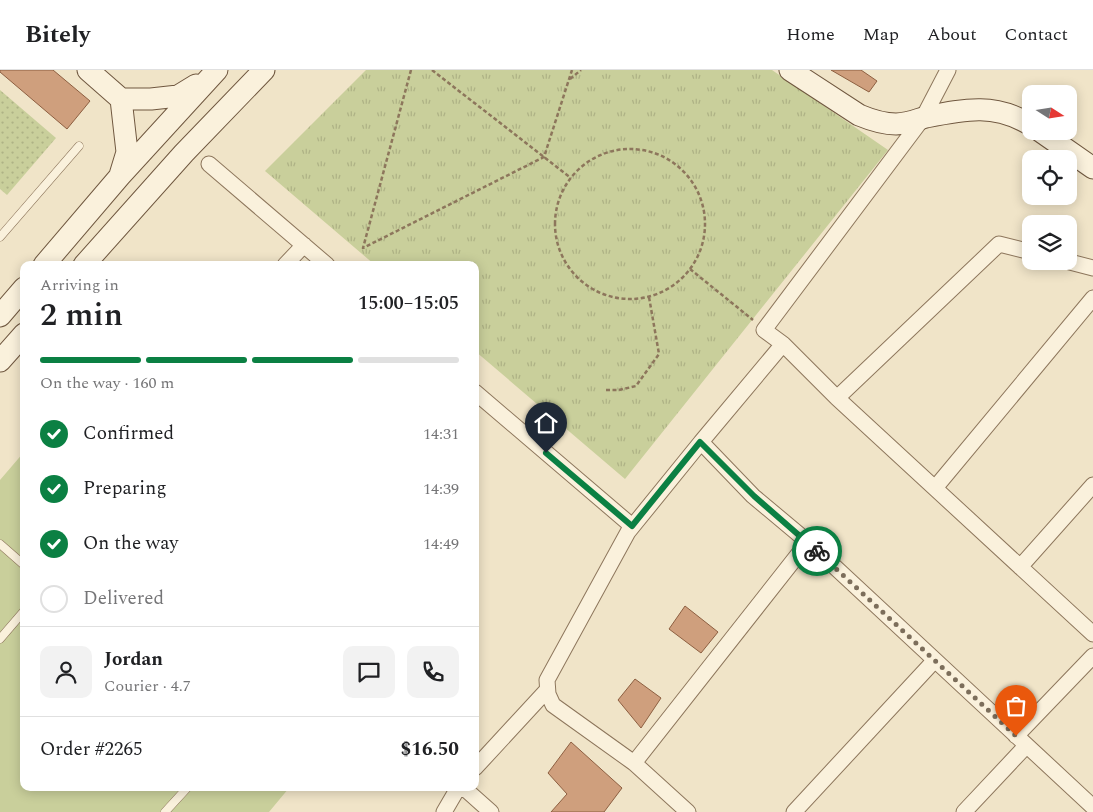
<!DOCTYPE html>
<html lang="en">
<head>
<meta charset="utf-8">
<style>
  body { margin:0; font-family:Spectral,serif; background:#f2f2f2; color:#202124; height:100vh; display:flex; flex-direction:column; font-size:19px; white-space:nowrap }
  * { box-sizing:border-box; margin:0 }
  p { font-size:16px; color:#757577 }
  .icon { flex:none; width:28px; height:28px; fill:none; stroke:currentColor; stroke-width:2; stroke-linecap:round; stroke-linejoin:round }
  .map { position:relative; flex:1; overflow:hidden }
  .sheet { position:absolute; left:20px; top:191px; width:459px; height:530px; display:flex; flex-direction:column; background:#fff; border-radius:10px; box-shadow:0 2px 12px #0003 }
  .sheet>* { flex:none }
  .needle { width:32px; rotate:102deg }
  .controls { position:absolute; left:1022px; top:15px; display:grid; gap:10px }
  .controls a { display:grid; place-items:center; width:55px; height:55px; border-radius:10px; background:#fff; box-shadow:0 2px 12px #0003; font-size:25px }
  .pin { position:absolute; display:grid; place-items:center; width:42px; height:42px; color:#fff; margin:-51px -21px; border-radius:50% 50% 50% 0; rotate:-45deg; box-shadow:0 0 5px #0007 }
  .pin .icon { rotate:45deg }
  .courier { position:absolute; display:grid; place-items:center; width:50px; height:50px; margin:-25px; border:4px solid #0b8043; border-radius:50%; background:#fff; color:#222; box-shadow:0 1px 6px #0007 }
  .head em { font-style:normal; font-weight:600 }
  .head div { display:flex; flex-direction:column-reverse }
  .head { display:flex; align-items:center; justify-content:space-between; height:85px; padding:0 20px }
  h1 { font-size:32px; font-weight:600; line-height:38px }
  .bar { display:grid; grid-template-columns:repeat(4,1fr); gap:8px 5px; align-content:center; height:60px; padding:0 20px }
  .bar i { height:6px; border-radius:4px; background:#e0e0e0 }
  .bar .selected { background:#0b8043 }
  .bar p { grid-column:span 4 }
  .line { display:flex; align-items:center; gap:12px; padding:0 20px; border-top:1px solid #e0e0e0 }
  .line div { flex:1 }
  .round { display:grid; place-items:center; flex:none; width:52px; height:52px; border-radius:10px; background:#f2f2f2 }
  ol { padding:0 20px; list-style:none }
  li { display:flex; align-items:center; gap:15px; height:55px }
  li p { margin-inline-start:auto }
  li .icon { padding:5px; border-radius:50%; background:#0b8043; color:#fff; stroke-width:4 }
  li:last-child { color:#757577 }
  li i { width:28px; height:28px; border:2px solid #e0e0e0; border-radius:50% }
  header { display:flex; align-items:center; gap:30px; box-sizing:border-box; height:70px; padding:0 25px; background:#fff; border-bottom:1px solid #e0e0e0 }
  header strong { font-size:24px }
  nav { display:flex; gap:28px; margin-inline-start:auto; font-size:18px }
  .map>svg:first-child { display:block }
</style>
</head>
<body>
<header>
<strong>Bitely</strong>
<nav><a>Home</a><a>Map</a><a>About</a><a>Contact</a></nav>
</header>
<div class="map">
<svg width="1093" height="742" viewBox="0 0 1093 742">
  <defs>
    <pattern id="grass-dots" width="8" height="8" patternUnits="userSpaceOnUse" patternTransform="scale(1.25)"><rect width="8" height="8" fill="#c9cf9b"/><path d="M2 2h.1M6 6h.1" fill="none" stroke="#aeb285" stroke-width="1.8" stroke-linecap="round"/></pattern>
    <pattern id="park-tufts" width="24" height="20" patternUnits="userSpaceOnUse" patternTransform="scale(1.25)"><rect width="24" height="20" fill="#c9cf9b"/><path d="M3 7l-1-3M5 7V3M7 7l1-3M15 17l-1-3M17 17v-4M19 17l1-3" fill="none" stroke="#aeb285"/></pattern>
  </defs>
  <rect width="100%" height="100%" fill="#f0e4c8"/>
  <path fill="url(#grass-dots)" d="M 0,20 L 56,68 L 7,125 L 0,119 Z"/>
  <path fill="url(#park-tufts)" d="M 366,0 L 772,0 L 888,80 L 625,409 L 475,281 L 475,195 L 375,195 L 265,101 Z"/>
  <path fill="#c9cf9b" d="M 24,382 L 24,718 L 289,718 L 269,742 L 0,742 L 0,410 Z"/>
  <path fill="#cf9f7d" stroke="#8d5f41" d="M 0,0 L 53,0 L 90,31 L 67,59 L 0,2 Z
    M 831,0 L 861,0 L 877,11 L 869,22 Z
    M 685,536 L 718,562 L 701,583 L 669,559 Z
    M 635,609 L 661,628 L 641,658 L 618,630 Z
    M 571,672 L 622,718 L 604,742 L 551,742 L 567,724 L 548,703 Z"/>
  <g fill="none" stroke-linecap="round" stroke-linejoin="round">
    <defs>
      <path id="lane" d="M 0,167 L 79,76
        M 0,474 L 24,495
        M 0,569 L 24,541
        M 165,742 L 187,718"/>
      <path id="street" d="M 948,0 L 923,48 L 764,260 L 783,274 L 837,328 L 1093,564
        M 209,94 L 327,195
        M 1066,191 L 1093,198
        M 285,195 L 304,175
        M 783,274 L 701,372 L 753,426 L 808,472 L 1093,737
        M 475,322 L 632,456
        M 837,328 L 999,174 L 1031,182
        M 935,418 L 1093,228
        M 1020,497 L 1093,415
        M 1016,666 L 1093,586
        M 634,693 L 808,472
        M 475,698 L 547,620
        M 464,718 L 491,742
        M 444,742 L 458,718
        M 688,742 L 634,693 L 553,635 L 548,624 L 547,610 L 628,462 L 701,372
        M 794,742 L 934,591
        M 964,742 L 1026,676"/>
      <path id="secondary" d="M 88,0 L 121,29 L 151,29 L 178,26 L 196,15
        M 790,0 L 859,45 C 871,50 883,54 896,54 C 907,54 916,50 926,47 C 966,39 995,33 1031,55
        M 1040,61 L 1093,98
        M 120,105 L 127,82 L 121,29
        M 44,195 L 120,106 L 217,0
        M 84,195 L 184,83 L 264,0
        M 0,246 L 24,218
        M 0,291 L 24,264"/>
    </defs>
    <use href="#lane" stroke="#8d765c" stroke-width="9"/>
    <use href="#street" stroke="#8d765c" stroke-width="17"/>
    <use href="#secondary" stroke="#6f573f" stroke-width="23"/>
    <path stroke="#8d765c" stroke-width="2.5" stroke-dasharray="4 2.5" stroke-linecap="butt" d="M 411,0 L 363,178 L 544,87 L 572,0
      M 432,0 L 571,108
      M 570,9 L 581,0
      M555 154a75 75 0 1 1 150 0a75 75 0 1 1-150 0Z
      M 690,199 L 753,250
      M 606,320 L 619,320 L 636,316 L 659,284 L 649,227"/>
    <use href="#lane" stroke="#faf1dc" stroke-width="8"/>
    <use href="#street" stroke="#faf1dc" stroke-width="15"/>
    <use href="#secondary" stroke="#faf1dc" stroke-width="21"/>
  </g>
  <g fill="none" stroke-linecap="round" stroke-linejoin="round">
    <path stroke="#7c6e5b" stroke-width="5" stroke-dasharray="0 9" d="M 817,481 L 1016,666"/>
    <path stroke="#0b8043" stroke-width="6" d="M 546,383 L 632,456 L 700,372 L 754,426 L 817,481"/>
  </g>
</svg>
<div class="controls">
<a><svg class="needle" viewBox="-14 -14 28 28"><path d="M0-13l5 13h-10z" fill="#e53935"/><path d="M0 13l5-13h-10z" fill="#757577"/></svg></a>
<a><svg class="icon" aria-label="locate" viewBox="0 0 24 24"><circle cx="12" cy="12" r="6"/><path d="M12 2v4M12 18v4M2 12h4M18 12h4"/></svg></a>
<a><svg class="icon" aria-label="layers" viewBox="0 0 24 24"><path d="M12 4l9 5-9 5-9-5zM3 14l9 5 9-5"/></svg></a>
</div>
<div class="pin" style="left:1016px;top:666px;background:#ea580c"><svg class="icon" aria-label="bag" viewBox="0 0 24 24"><path d="M5 8h14l-1 12H6zM9 8a3 3 0 0 1 6 0"/></svg></div>
<div class="pin" style="left:546px;top:383px;background:#1f2937"><svg class="icon" aria-label="home" viewBox="0 0 24 24"><path d="M3 11l9-7 9 7M6 9v11h12V9"/></svg></div>
<div class="courier" style="left:817px;top:481px"><svg class="icon" aria-label="bike" viewBox="0 0 24 24"><circle cx="6" cy="16" r="4"/><circle cx="18" cy="16" r="4"/><path d="M6 16l4-8h5l3 8M10 8l3 8H6M13 5h3"/></svg></div>
<section class="sheet">
<div class="head"><div><h1>2 min</h1><p>Arriving in</p></div><em>15:00–15:05</em></div>
<div class="bar"><i class="selected"></i><i class="selected"></i><i class="selected"></i><i></i><p>On the way · 160 m</p></div>
<ol>
<li><svg class="icon" aria-label="check" viewBox="0 0 24 24"><path d="M5 12l5 5 9-10"/></svg>Confirmed<p>14:31</p></li>
<li><svg class="icon" aria-label="check" viewBox="0 0 24 24"><path d="M5 12l5 5 9-10"/></svg>Preparing<p>14:39</p></li>
<li><svg class="icon" aria-label="check" viewBox="0 0 24 24"><path d="M5 12l5 5 9-10"/></svg>On the way<p>14:49</p></li>
<li><i></i>Delivered</li>
</ol>
<div class="line" style="height:90px"><a class="round"><svg class="icon" aria-label="person" viewBox="0 0 24 24"><circle cx="12" cy="8" r="4"/><path d="M4 21q1-7 8-7t8 7"/></svg></a><div><b>Jordan</b><p>Courier · 4.7</p></div><a class="round"><svg class="icon" aria-label="chat" viewBox="0 0 24 24"><path d="M4 5h16v11H9l-5 4z"/></svg></a><a class="round"><svg class="icon" aria-label="phone" viewBox="0 0 24 24"><path d="M5 4h4l2 5-3 2q2 4 5 5l2-3 5 2v4C11 20 4 13 5 4z"/></svg></a></div>
<div class="line" style="height:65px"><div>Order #2265</div><b>$16.50</b></div>
</section>
</div>
</body>
</html>
